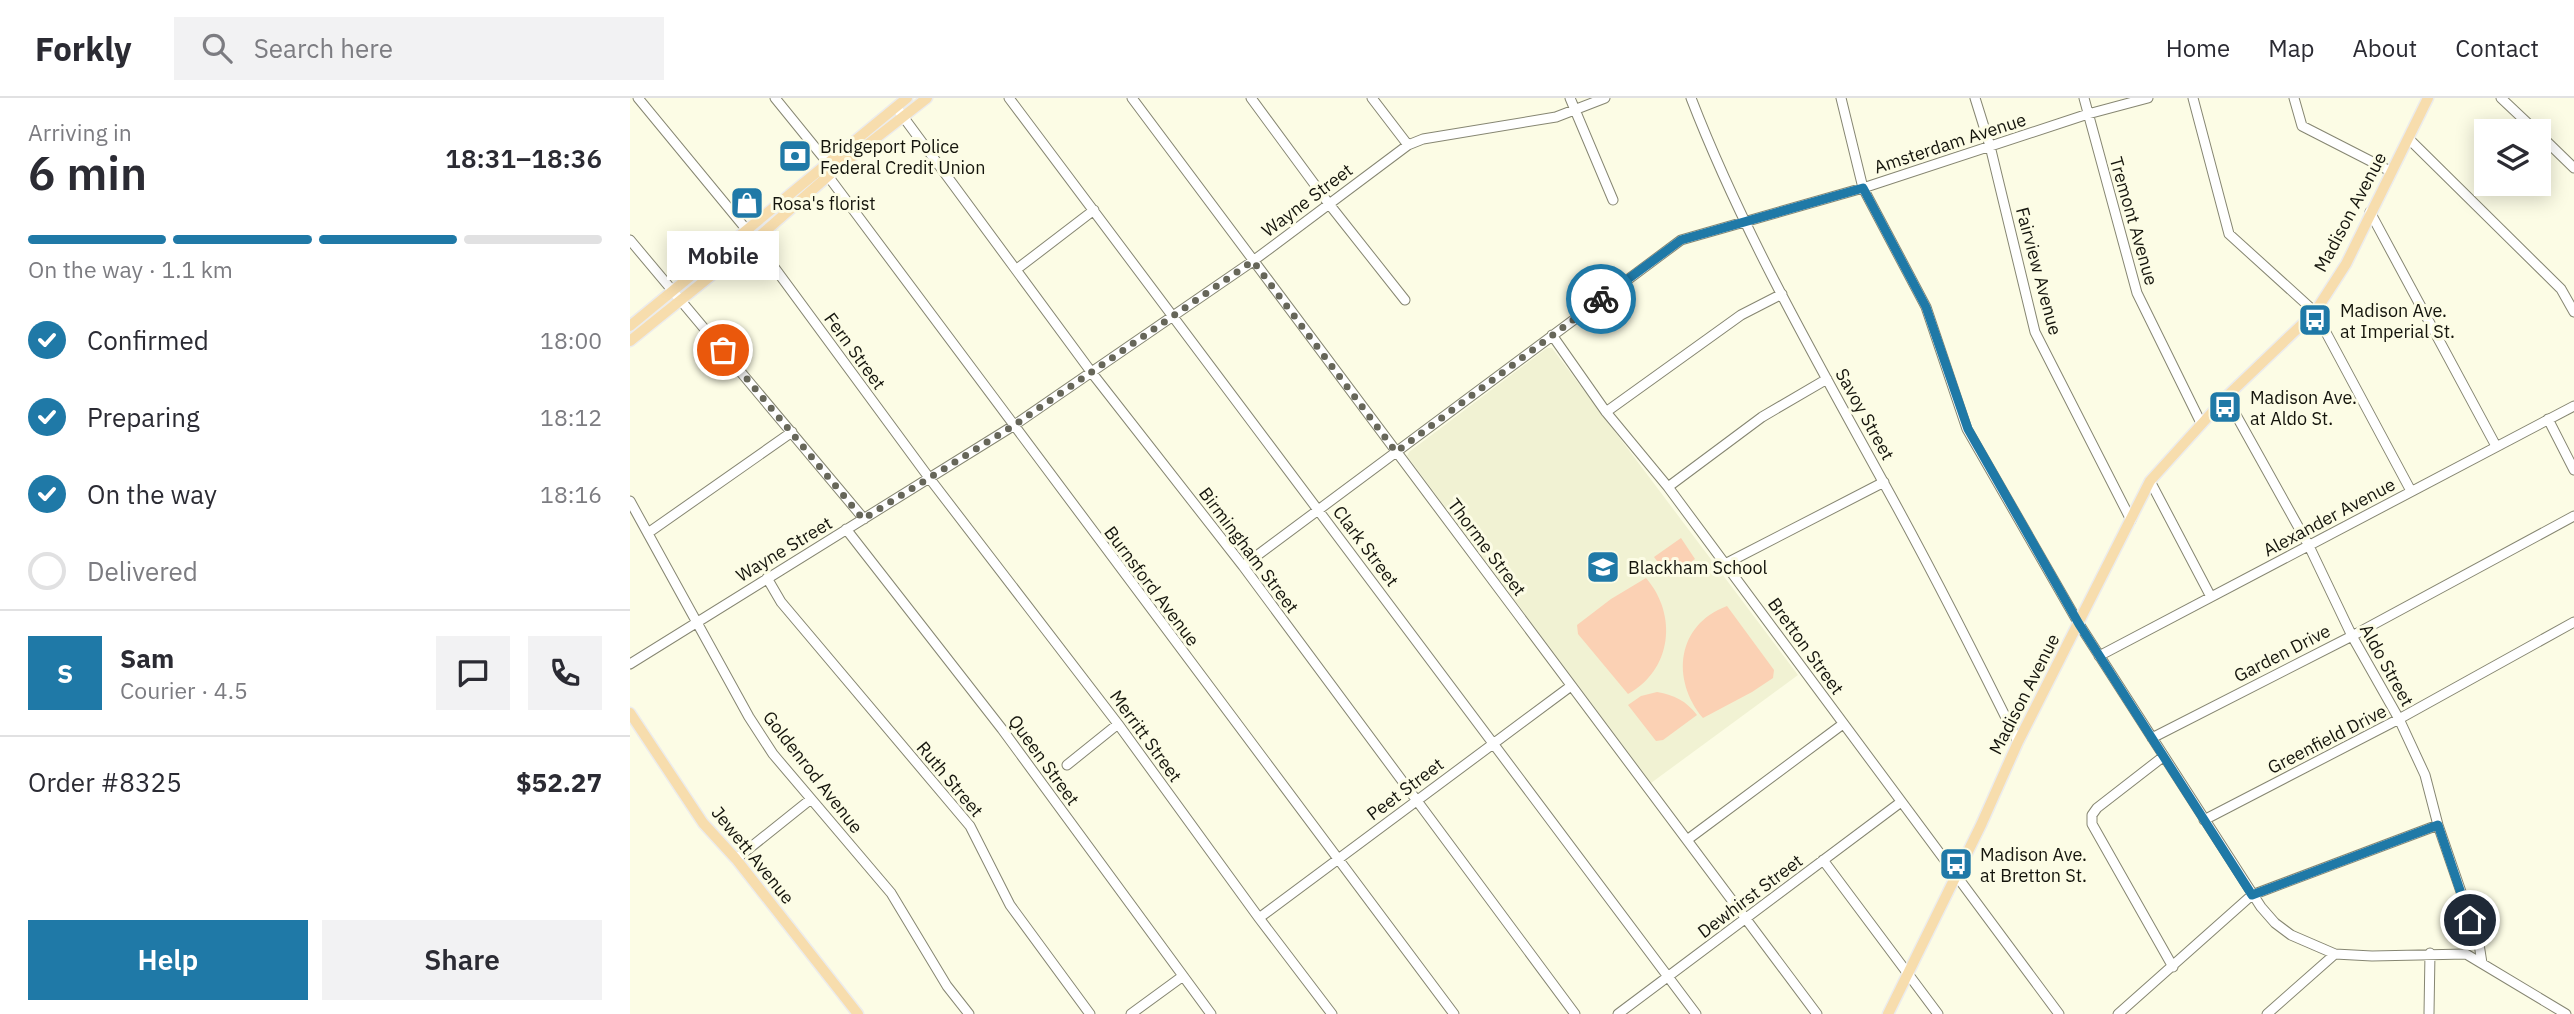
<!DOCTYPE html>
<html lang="en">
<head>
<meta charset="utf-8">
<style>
  body { margin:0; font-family:"IBM Plex Sans",sans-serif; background:#f2f2f3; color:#2b2b33; height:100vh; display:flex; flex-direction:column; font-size:26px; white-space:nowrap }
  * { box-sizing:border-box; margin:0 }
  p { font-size:23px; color:#7c7c81 }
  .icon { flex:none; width:38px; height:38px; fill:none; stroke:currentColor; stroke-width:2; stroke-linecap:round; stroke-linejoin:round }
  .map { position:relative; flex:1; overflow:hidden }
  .sheet { display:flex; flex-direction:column; background:#fff; width:630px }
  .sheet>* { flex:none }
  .tools { position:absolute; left:1844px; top:21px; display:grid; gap:14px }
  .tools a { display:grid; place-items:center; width:77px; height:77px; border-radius:0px; background:#fff; box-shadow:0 4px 18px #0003; font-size:35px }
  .pin { position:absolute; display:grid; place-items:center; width:60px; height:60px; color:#fff; margin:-30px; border:4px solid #fff; border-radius:50%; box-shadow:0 2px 7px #0007 }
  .courier { position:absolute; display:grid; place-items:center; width:70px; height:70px; margin:-35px; border:5px solid #1f79a7; border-radius:50%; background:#fff; color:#222; box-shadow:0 2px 9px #0007 }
  .bubble { position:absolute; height:49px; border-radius:0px; background:#fff; box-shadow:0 4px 18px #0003; font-size:23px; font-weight:600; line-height:49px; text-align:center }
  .summary em { font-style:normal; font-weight:600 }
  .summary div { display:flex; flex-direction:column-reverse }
  .summary { display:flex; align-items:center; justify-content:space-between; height:119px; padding:0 28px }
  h1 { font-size:46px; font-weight:600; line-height:52px }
  .bar { display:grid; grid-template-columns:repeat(4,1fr); gap:10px 7px; align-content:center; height:84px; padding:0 28px }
  .bar i { height:9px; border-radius:5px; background:#e1e1e2 }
  .bar .current { background:#1f79a7 }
  .bar p { grid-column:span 4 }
  .line { display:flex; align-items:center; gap:18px; padding:0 28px; border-top:2px solid #e1e1e2 }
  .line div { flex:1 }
  .round { display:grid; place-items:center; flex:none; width:74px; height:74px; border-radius:0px; background:#f2f2f3 }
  ol { padding:0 28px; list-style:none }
  li { display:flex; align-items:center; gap:21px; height:77px }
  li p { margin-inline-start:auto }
  li .icon { padding:7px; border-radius:50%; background:#1f79a7; color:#fff; stroke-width:4 }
  li:last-child { color:#7c7c81 }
  li i { width:38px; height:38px; border:4px solid #e1e1e2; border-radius:50% }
  .primary-button { display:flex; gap:14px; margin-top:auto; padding:14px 28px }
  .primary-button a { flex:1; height:80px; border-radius:0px; background:#1f79a7; color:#fff; font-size:28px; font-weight:600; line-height:80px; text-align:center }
  .primary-button a+a { background:#f2f2f3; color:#2b2b33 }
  header { display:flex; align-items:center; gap:42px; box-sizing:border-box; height:98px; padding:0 35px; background:#fff; border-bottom:2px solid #e1e1e2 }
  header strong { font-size:33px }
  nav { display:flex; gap:38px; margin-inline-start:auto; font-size:24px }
  .search { width:490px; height:63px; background:#f2f2f3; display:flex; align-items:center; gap:18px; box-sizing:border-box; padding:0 24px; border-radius:0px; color:#7c7c81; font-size:26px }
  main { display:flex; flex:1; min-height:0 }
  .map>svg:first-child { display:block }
</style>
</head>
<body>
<header>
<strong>Forkly</strong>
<div class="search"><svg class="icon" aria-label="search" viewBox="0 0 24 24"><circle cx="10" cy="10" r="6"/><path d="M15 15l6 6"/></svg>Search here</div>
<nav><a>Home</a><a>Map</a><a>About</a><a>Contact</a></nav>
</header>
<main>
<section class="sheet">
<div class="summary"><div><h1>6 min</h1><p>Arriving in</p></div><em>18:31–18:36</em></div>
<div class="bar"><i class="current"></i><i class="current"></i><i class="current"></i><i></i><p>On the way · 1.1 km</p></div>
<ol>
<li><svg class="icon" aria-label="check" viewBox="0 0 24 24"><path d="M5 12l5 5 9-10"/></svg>Confirmed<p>18:00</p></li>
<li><svg class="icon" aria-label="check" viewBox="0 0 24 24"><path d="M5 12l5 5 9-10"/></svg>Preparing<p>18:12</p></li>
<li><svg class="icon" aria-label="check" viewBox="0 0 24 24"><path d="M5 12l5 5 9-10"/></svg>On the way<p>18:16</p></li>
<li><i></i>Delivered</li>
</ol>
<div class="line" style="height:126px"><b class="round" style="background:#1f79a7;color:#fff">S</b><div><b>Sam</b><p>Courier · 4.5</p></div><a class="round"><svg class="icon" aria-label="chat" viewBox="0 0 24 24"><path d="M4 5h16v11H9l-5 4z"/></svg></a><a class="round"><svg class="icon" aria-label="phone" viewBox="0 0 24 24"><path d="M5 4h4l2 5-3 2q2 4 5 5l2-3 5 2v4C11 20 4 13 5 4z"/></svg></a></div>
<div class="line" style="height:91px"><div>Order #8325</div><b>$52.27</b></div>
<div class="primary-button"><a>Help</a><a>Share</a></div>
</section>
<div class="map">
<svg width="1944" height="916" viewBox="0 0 1944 916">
  <rect width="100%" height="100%" fill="#fcfce5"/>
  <path fill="#f1f2d3" d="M 917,250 L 922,250 L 1168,577 L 1021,685 L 777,358 L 779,354 Z"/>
  <path fill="#fbd1b4" d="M 1051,440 L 1065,461 L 1039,479 L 1024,459 Z
    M 1016,480 C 1048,517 1042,572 998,596 L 948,536 L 947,527 L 981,501 Z
    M 1097,508 L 1144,572 L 1143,580 L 1122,594 L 1073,620 C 1041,582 1046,527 1097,508 Z
    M 1027,594 C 1045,597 1056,603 1067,617 L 1033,642 L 1026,643 L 998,607 L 1011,598 Z"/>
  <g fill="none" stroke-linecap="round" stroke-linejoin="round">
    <defs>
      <path id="minor" d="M 8,0 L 116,131 L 300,381 L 488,626 L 629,820 L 702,916
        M 145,0 L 197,64 L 198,78 L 824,916
        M 379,0 L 1066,916
        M 502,0 L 1187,916
        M 621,0 L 699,106 L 775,202
        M 742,0 L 778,47
        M 940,0 L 983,102
        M 1061,0 C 1112,132 1183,256 1251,380 C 1299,466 1344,555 1388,644
        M 1211,0 L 1233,90 L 1296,209 L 1337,331 L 1449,526 L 1631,809 L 1645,825 L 1661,837 L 1705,856 L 1742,858 L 1836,856 L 1936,916
        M 1345,0 L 1360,48 L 1405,234 L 1501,422
        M 1454,0 L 1507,195 L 1571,325
        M 1563,0 L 1599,136 L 1685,214 L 1781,393
        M 1664,0 L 1672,28 L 1760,73
        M 1871,0 L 1906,33
        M 266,9 L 462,275 L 613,468 L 945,916
        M 1909,36 L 1944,70
        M 1779,41 L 1931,191 L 1944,214
        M 1740,114 L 1866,348
        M 0,142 L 234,421
        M 387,171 L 464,112
        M 922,237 L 976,314 L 1038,389 L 1429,916
        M 1596,299 L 1679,448 L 1722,538 L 1769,621 L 1795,677 L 1808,727 L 1849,846 L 1852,865
        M 976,314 L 1111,217 L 1152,196
        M 1918,321 L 1944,372
        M 1520,383 L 1581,499
        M 1038,389 L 1132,319 L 1197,281
        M 0,403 L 119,619 L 143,656 L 261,795 L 317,888 L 339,916
        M 216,431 L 372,631 L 581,916
        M 18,435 L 162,334
        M 1095,466 L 1254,384
        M 613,468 L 1051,142 L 1233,90 L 1458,16 L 1518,0
        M 137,480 L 151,504 L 340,728 L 380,807 L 460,916
        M 1469,558 L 1944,308
        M 0,566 L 383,328 L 623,163 L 778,47 L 793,41 L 926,19 L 975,0
        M 1522,640 L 1722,538 L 1944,418
        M 1534,658 L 1467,710 L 1462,717 L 1462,726 L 1543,869
        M 437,667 L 488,626
        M 1574,722 L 1769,621 L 1944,524
        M 1057,742 L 1213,626
        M 106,761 L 181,701
        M 1193,762 L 1308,916
        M 629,820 L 941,588
        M 1799,915 L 1800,855
        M 501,916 L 553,878
        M 988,916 L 1271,704
        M 1488,916 L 1622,797 L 1808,727
        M 1637,916 L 1705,856"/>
      <path id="major" d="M 0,228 L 277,0
        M 0,243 L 124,143 L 205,72 L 297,0
        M 0,615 L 73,725 L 106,761 L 228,916
        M 1258,916 L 1351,727 L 1388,644 L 1520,383 L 1596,299 L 1685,214 L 1716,166 L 1798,0"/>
    </defs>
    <use href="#minor" stroke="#868672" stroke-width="11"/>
    <use href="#major" stroke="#ececec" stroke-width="13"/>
    <use href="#minor" stroke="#fff" stroke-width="9"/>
    <use href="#major" stroke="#f7ddad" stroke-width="10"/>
  </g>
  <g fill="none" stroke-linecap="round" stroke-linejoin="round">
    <path stroke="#666659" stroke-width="7" stroke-dasharray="0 12.6" d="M 93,252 L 233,421 L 383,328 L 623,163 L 766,354 L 971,201"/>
    <path stroke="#1f79a7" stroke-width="9" d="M 971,201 L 1051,142 L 1233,90 L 1296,209 L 1338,331 L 1449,526 L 1622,797 L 1808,727 L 1840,822"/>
  </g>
  <defs>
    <symbol id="bank-square" viewBox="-11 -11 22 22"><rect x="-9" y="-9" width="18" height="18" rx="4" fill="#1f79a7" stroke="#fcfce5"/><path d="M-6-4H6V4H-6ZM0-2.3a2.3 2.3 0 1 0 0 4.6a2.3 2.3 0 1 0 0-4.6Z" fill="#fff"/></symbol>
    <symbol id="shop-square" viewBox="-11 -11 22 22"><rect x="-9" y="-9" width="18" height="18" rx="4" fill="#1f79a7" stroke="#fcfce5"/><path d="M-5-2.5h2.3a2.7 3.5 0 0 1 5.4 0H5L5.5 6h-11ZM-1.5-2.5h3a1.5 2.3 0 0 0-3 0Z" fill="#fff"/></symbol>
    <symbol id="bus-square" viewBox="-11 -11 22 22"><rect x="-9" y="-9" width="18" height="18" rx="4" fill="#1f79a7" stroke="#fcfce5"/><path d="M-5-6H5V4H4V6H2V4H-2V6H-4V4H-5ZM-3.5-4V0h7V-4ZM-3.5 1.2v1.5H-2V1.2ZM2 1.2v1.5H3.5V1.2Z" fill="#fff"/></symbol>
    <symbol id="school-square" viewBox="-11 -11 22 22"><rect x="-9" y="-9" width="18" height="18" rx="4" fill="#1f79a7" stroke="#fcfce5"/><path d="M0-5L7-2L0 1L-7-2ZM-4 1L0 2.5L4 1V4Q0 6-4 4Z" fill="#fff"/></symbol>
  </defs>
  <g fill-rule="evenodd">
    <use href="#bank-square" x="146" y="39" width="38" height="38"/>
    <use href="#shop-square" x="98" y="86" width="38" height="38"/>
    <use href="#bus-square" x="1666" y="203" width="38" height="38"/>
    <use href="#bus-square" x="1576" y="290" width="38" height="38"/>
    <use href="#school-square" x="954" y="450" width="38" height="38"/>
    <use href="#bus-square" x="1307" y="747" width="38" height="38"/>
  </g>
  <g text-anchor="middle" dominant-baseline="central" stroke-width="6" stroke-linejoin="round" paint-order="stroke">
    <g font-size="18" fill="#15150d" stroke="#fcfce5">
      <text transform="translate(1320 45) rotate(-18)">Amsterdam Avenue</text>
      <text transform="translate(677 102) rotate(-37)">Wayne Street</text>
      <text transform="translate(1720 114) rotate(-62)">Madison Avenue</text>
      <text transform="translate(1504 123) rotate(74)">Tremont Avenue</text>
      <text transform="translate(1409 173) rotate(75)">Fairview Avenue</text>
      <text transform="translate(225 253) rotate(54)">Fern Street</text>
      <text transform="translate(1235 316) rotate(61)">Savoy Street</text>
      <text transform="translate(1699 419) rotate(-28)">Alexander Avenue</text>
      <text transform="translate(736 448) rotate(53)">Clark Street</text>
      <text transform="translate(857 449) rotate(53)">Thorme Street</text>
      <text transform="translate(154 451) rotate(-31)">Wayne Street</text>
      <text transform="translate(619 452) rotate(53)">Birmingham Street</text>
      <text transform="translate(522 488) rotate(53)">Burnsford Avenue</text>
      <text transform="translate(1176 548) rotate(54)">Bretton Street</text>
      <text transform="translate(1652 555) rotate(-27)">Garden Drive</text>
      <text transform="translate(1757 567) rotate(61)">Aldo Street</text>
      <text transform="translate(1394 596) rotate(-63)">Madison Avenue</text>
      <text transform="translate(516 638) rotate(54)">Merritt Street</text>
      <text transform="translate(1697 641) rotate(-27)">Greenfield Drive</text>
      <text transform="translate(414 662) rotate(54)">Queen Street</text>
      <text transform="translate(183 674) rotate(52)">Goldenrod Avenue</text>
      <text transform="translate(320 681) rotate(50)">Ruth Street</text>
      <text transform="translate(775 691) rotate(-37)">Peet Street</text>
      <text transform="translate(123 757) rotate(51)">Jewett Avenue</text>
      <text transform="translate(1120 798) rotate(-37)">Dewhirst Street</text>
    </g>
    <g font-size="18" fill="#15150d" stroke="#fcfce5" text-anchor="start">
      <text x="190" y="48">Bridgeport Police<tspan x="190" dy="21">Federal Credit Union</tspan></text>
      <text x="142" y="105">Rosa's florist</text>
      <text x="1710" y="212">Madison Ave.<tspan x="1710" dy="21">at Imperial St.</tspan></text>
      <text x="1620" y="299">Madison Ave.<tspan x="1620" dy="21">at Aldo St.</tspan></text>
      <text x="998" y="469">Blackham School</text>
      <text x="1350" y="756">Madison Ave.<tspan x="1350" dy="21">at Bretton St.</tspan></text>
    </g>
  </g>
</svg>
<div class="tools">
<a><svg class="icon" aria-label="layers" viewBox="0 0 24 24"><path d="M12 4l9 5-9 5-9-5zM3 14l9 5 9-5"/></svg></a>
</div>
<div class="pin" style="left:93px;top:252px;background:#ea580c"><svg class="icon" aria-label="bag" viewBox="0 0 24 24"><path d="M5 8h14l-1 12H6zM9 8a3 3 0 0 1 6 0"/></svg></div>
<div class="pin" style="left:1840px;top:822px;background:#1f2937"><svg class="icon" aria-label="home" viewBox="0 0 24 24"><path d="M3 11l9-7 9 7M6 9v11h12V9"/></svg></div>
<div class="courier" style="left:971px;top:201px"><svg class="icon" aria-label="bike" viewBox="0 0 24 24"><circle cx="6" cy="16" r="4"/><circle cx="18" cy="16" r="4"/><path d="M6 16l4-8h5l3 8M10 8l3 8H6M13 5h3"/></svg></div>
<div class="bubble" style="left:37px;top:133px;width:112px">Mobile</div>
</div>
</main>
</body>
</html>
